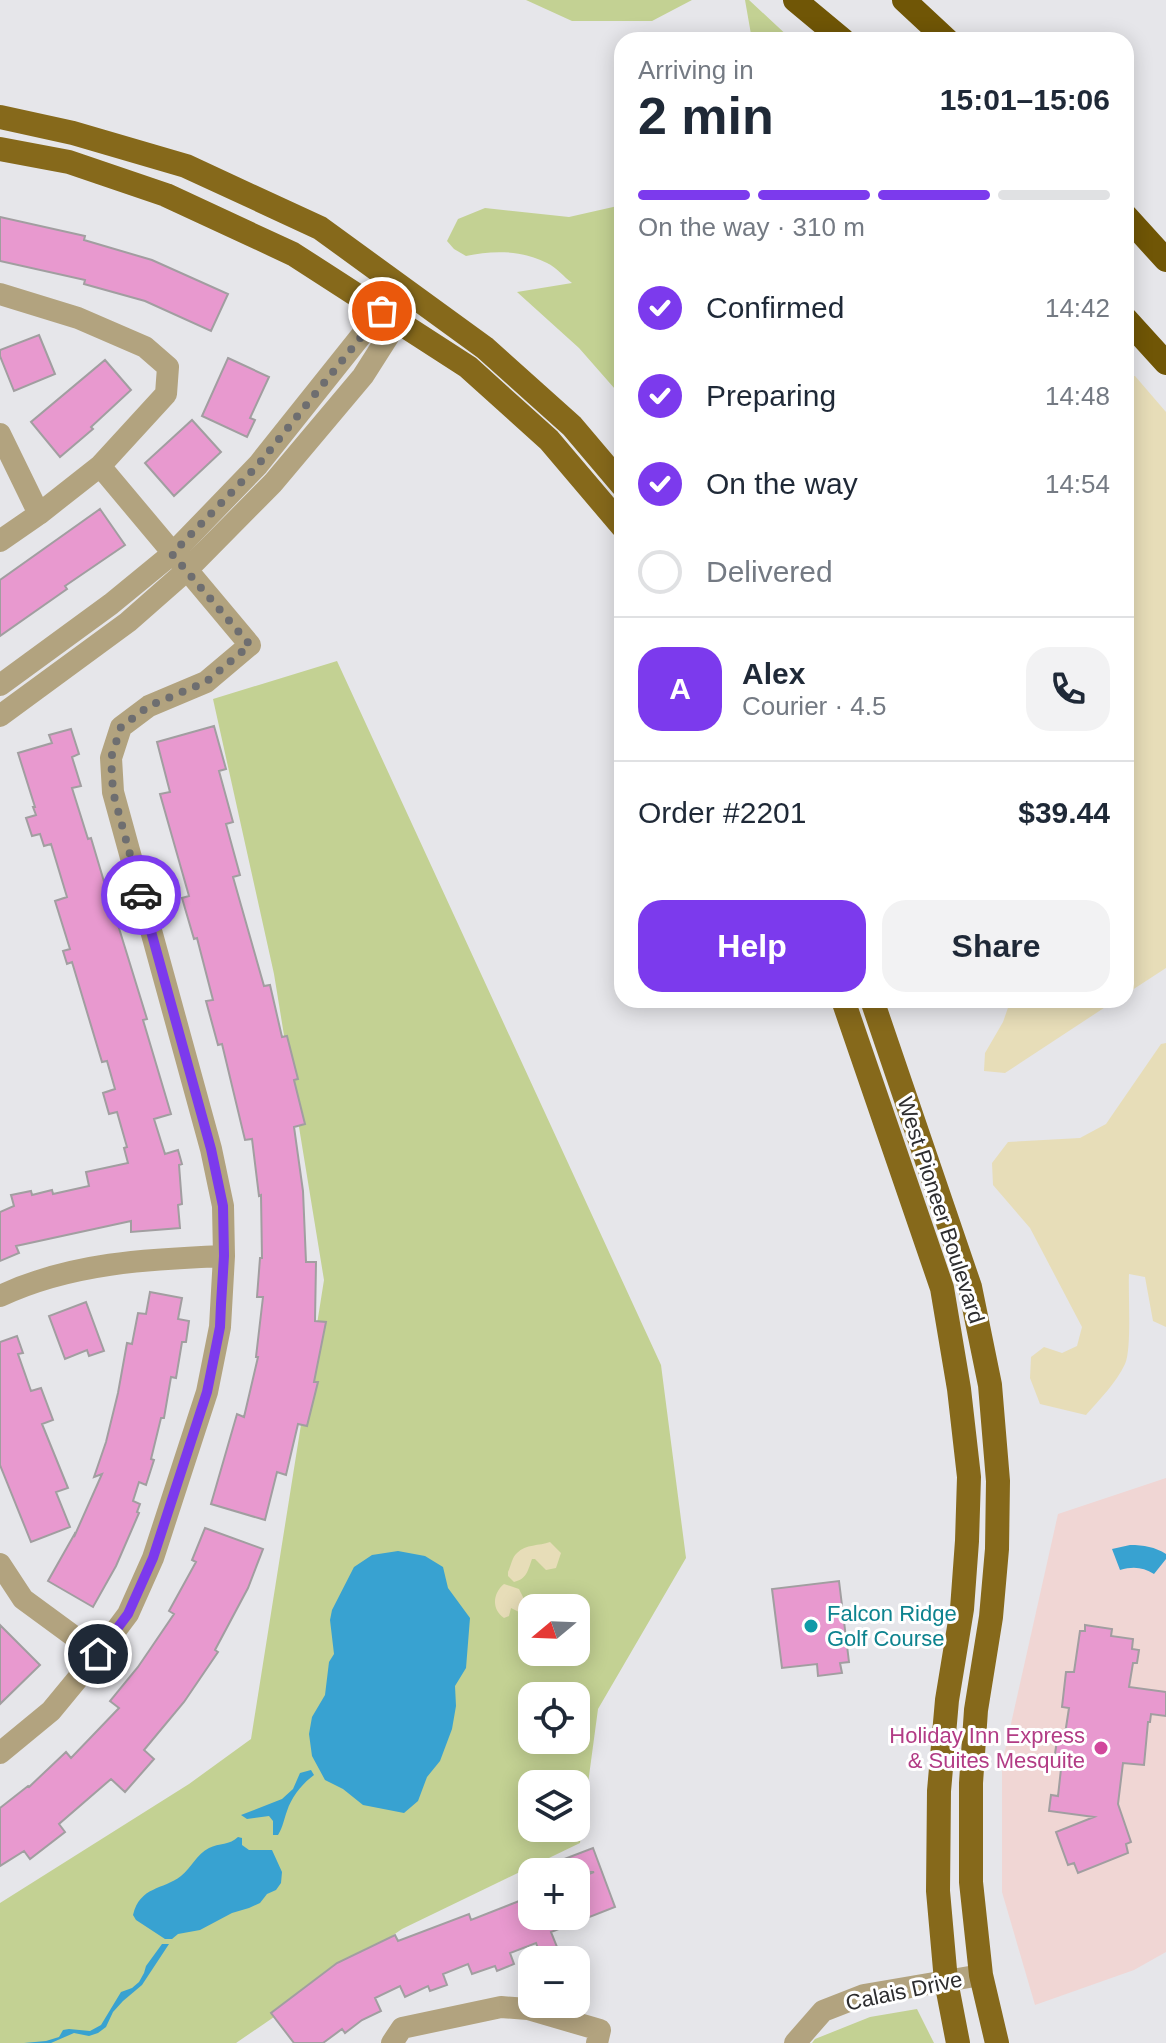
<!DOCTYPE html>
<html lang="en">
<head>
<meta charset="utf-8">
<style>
  body { margin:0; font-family:Arial,sans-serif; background:#f2f2f3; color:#1f2937; height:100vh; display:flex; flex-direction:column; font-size:30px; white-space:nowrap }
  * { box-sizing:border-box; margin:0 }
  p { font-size:26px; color:#747a83 }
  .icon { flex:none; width:44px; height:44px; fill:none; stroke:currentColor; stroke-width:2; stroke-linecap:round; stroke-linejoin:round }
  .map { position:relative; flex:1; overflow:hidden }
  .details { position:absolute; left:614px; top:32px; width:520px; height:976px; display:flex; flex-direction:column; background:#fff; border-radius:24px; box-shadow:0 4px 20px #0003 }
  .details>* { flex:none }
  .needle { width:52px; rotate:251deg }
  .buttons { position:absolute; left:518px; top:1594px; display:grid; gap:16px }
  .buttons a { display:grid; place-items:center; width:72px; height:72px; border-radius:16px; background:#fff; box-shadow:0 4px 20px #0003; font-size:40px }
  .pin { position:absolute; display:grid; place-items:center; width:68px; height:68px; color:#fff; margin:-34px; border:4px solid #fff; border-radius:50%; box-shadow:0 2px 8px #0007 }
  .courier { position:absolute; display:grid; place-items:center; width:80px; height:80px; margin:-40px; border:6px solid #7c3aed; border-radius:50%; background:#fff; color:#222; box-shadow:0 2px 10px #0007 }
  .summary em { font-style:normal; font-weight:700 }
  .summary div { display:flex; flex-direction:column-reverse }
  .summary { display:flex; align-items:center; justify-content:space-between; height:136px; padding:0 24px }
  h1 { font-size:52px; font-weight:700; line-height:60px }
  .bar { display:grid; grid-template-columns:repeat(4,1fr); gap:12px 8px; align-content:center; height:96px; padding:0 24px }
  .bar i { height:10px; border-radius:6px; background:#e0e1e3 }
  .bar .current { background:#7c3aed }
  .bar p { grid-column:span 4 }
  .line { display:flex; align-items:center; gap:20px; padding:0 24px; border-top:2px solid #e0e1e3 }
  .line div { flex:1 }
  .round { display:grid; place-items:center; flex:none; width:84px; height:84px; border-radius:24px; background:#f2f2f3 }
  ol { padding:0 24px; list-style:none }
  li { display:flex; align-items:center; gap:24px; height:88px }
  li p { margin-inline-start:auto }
  li .icon { padding:8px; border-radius:50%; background:#7c3aed; color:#fff; stroke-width:4 }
  li:last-child { color:#747a83 }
  li i { width:44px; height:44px; border:4px solid #e0e1e3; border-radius:50% }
  .primary-button { display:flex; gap:16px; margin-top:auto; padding:16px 24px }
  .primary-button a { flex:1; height:92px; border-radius:24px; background:#7c3aed; color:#fff; font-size:32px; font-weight:700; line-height:92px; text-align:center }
  .primary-button a+a { background:#f2f2f3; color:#1f2937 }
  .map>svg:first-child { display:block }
</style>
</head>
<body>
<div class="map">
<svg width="1166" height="2043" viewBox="0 0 1166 2043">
  <rect width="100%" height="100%" fill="#e6e6ea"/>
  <path fill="#f0d6d4" d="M 1166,1478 L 1166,1952 L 1134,1970 L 1035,2005 L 1002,1892 L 1002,1764 L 1058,1514 Z"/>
  <path fill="#c3d193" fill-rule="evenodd" d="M 526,0 L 692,0 L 652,21 L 572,21 Z
    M 745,0 L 749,0 L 792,40 L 752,40 Z
    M 622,205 L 622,397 L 579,348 L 517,292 L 572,283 C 564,277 556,267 547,263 C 521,250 493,250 466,256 L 454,249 L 447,241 L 458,219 L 485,208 L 569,217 Z
    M 337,661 L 661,1365 L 686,1558 L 598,1709 L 580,1843 L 402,1929 L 236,2043 L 0,2043 L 0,1903 L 189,1784 L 251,1739 L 324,1280 L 274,974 L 213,699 ZM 532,1608 L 576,1608 L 576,1652 L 532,1652 ZM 532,1696 L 576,1696 L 576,1740 L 532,1740 ZM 532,1784 L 576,1784 L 576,1828 L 532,1828 Z
    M 917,2009 L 934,2043 L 812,2043 L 815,2039 L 870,2017 Z"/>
  <path fill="#e7ddb8" d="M 1135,376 L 1166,412 L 1166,968 L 1126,994 L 1126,377 Z
    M 1008,1000 L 1116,1000 L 1005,1073 L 984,1071 L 985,1053 L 1003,1022 L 1010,1002 Z
    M 1166,1043 L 1166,1327 L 1153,1321 L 1145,1277 L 1129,1274 C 1128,1293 1132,1348 1125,1364 C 1116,1383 1100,1399 1086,1415 L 1040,1404 L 1030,1378 L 1031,1357 L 1044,1347 L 1062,1353 L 1077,1346 L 1082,1327 L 1030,1228 L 993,1185 L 992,1163 L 1008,1142 L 1080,1138 L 1106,1124 L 1161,1044 Z
    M 550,1542 L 561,1553 L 556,1568 L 546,1570 L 535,1559 L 532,1559 C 528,1570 527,1579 514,1582 L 508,1576 L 508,1572 C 511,1566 512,1557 517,1553 C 526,1544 539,1546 550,1542 Z
    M 504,1584 L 519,1589 L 525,1601 L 525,1607 L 519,1612 L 511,1608 L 509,1616 L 504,1618 C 491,1609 493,1593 504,1584 Z"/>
  <path fill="#38a2d1" d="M 1130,1545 C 1144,1545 1155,1547 1166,1554 L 1166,1559 L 1154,1574 C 1143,1567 1133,1566 1120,1570 L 1112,1549 Z
    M 398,1551 L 425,1556 L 443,1567 L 448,1588 L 470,1618 L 466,1668 L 455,1686 L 456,1706 L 452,1729 L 440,1761 L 427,1777 L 418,1801 L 404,1813 L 363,1805 L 343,1789 L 325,1780 L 312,1756 L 309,1734 L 312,1717 L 325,1695 L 329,1662 L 334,1654 L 330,1620 L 332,1610 L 354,1567 L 372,1555 Z
    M 311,1770 L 314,1775 C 302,1784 292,1796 287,1811 C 284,1819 283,1827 278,1835 L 273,1835 L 273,1821 L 269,1816 L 247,1819 L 241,1815 L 282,1799 L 293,1789 L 300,1773 Z
    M 238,1837 L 242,1838 L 242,1845 L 249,1850 L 272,1850 L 282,1872 L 281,1883 L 276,1890 L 267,1894 L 260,1903 L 249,1908 L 232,1913 L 200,1930 L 178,1934 L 172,1939 L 165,1939 L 136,1920 L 133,1915 C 140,1886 163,1890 181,1876 C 192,1867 196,1855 209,1848 C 219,1843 230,1845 238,1837 Z
    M 162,1944 L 169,1944 L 142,1985 L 123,2001 L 113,2012 L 106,2027 L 98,2033 L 89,2036 L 74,2033 L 51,2043 L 24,2043 L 46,2041 L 59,2037 L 63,2030 L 69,2029 L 90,2031 L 101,2025 L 121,1992 L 132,1988 L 139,1982 L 144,1973 L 146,1966 Z"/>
  <path fill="#e899cf" stroke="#a19ea0" stroke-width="2" d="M 0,217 L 85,236 L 84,240 L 152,260 L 228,294 L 211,331 L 145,301 L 84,284 L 85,280 L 0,261 Z
    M 39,335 L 55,374 L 14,391 L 0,356 L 0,350 Z
    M 228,358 L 269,377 L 250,418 L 255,420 L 247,437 L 202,416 Z
    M 105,360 L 131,390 L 91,427 L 93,429 L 60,457 L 31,422 Z
    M 192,420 L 221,452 L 174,496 L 145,463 Z
    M 100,509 L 125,545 L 65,586 L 67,589 L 0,636 L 0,580 Z
    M 214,726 L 226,769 L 219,771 L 233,822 L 226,824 L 240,875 L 233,877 L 264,986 L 270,985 L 282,1037 L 287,1036 L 298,1079 L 294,1080 L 305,1124 L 294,1127 L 303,1191 L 306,1262 L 316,1262 L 315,1321 L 326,1322 L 314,1382 L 318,1382 L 307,1426 L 298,1424 L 286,1475 L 277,1472 L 265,1520 L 211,1504 L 237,1414 L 244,1417 L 258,1357 L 256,1357 L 263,1297 L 257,1297 L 260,1258 L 262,1258 L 261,1195 L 259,1196 L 252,1139 L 245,1140 L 222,1044 L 218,1045 L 206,1001 L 213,1000 L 197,938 L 194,939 L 182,898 L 189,896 L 160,794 L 170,792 L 157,742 Z
    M 71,729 L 79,754 L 72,757 L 81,786 L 72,788 L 88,839 L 91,838 L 105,885 L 108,884 L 121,924 L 118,925 L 147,1019 L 143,1020 L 171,1114 L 154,1119 L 165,1154 L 178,1150 L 182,1164 L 179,1165 L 182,1204 L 178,1205 L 180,1228 L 131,1232 L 131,1221 L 16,1246 L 19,1253 L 0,1261 L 0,1212 L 14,1206 L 11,1195 L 31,1191 L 32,1195 L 52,1190 L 53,1194 L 89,1186 L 86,1172 L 128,1163 L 124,1148 L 127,1147 L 117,1112 L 109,1114 L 103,1093 L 115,1089 L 107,1061 L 102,1062 L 72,962 L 67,964 L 63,951 L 70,949 L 55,901 L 67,897 L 51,844 L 44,846 L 40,834 L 32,836 L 26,818 L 36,815 L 33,807 L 35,807 L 18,753 L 52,743 L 49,735 Z
    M 150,1292 L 182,1298 L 178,1319 L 189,1321 L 186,1342 L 182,1342 L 176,1378 L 171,1377 L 164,1418 L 161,1418 L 151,1459 L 154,1460 L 146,1485 L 139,1482 L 133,1501 L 140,1504 L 137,1512 L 139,1513 L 116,1566 L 93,1607 L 48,1581 L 74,1535 L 74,1537 L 102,1474 L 94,1477 L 106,1442 L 118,1393 L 127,1343 L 132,1344 L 138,1313 L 146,1314 Z
    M 86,1302 L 104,1351 L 89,1356 L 87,1350 L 65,1359 L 49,1316 Z
    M 17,1336 L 23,1353 L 18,1354 L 31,1391 L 41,1388 L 53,1420 L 42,1424 L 68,1488 L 56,1492 L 70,1527 L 31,1542 L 0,1465 L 0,1342 Z
    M 205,1528 L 263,1549 L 248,1588 L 215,1650 L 218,1652 L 184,1702 L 144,1750 L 154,1759 L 125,1792 L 111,1779 L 59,1824 L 65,1832 L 30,1859 L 24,1851 L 0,1866 L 0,1808 L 28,1786 L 29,1787 L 66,1752 L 71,1758 L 119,1708 L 110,1701 L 138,1667 L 174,1614 L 169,1611 L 196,1562 L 192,1560 Z
    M 839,1581 L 849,1662 L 840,1663 L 842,1673 L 818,1676 L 817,1664 L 782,1668 L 772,1589 Z
    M 0,1625 L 40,1665 L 0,1704 Z
    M 1085,1625 L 1112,1629 L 1111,1636 L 1133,1639 L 1132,1649 L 1139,1650 L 1137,1663 L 1133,1663 L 1129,1687 L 1166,1692 L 1166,1716 L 1151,1714 L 1150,1722 L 1148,1722 L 1144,1765 L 1123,1763 L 1118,1804 L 1131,1842 L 1126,1844 L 1128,1853 L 1078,1873 L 1074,1863 L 1068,1865 L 1056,1832 L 1094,1817 L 1049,1811 L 1051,1795 L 1058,1796 L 1061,1769 L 1053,1768 L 1058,1733 L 1065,1734 L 1069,1708 L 1062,1707 L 1066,1672 L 1074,1672 L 1080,1631 L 1085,1631 Z
    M 593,1848 L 615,1907 L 551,1932 L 557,1947 L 540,1953 L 536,1943 L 510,1953 L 514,1964 L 497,1971 L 495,1966 L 472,1974 L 468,1964 L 443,1974 L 447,1985 L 430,1991 L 428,1986 L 405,1997 L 400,1986 L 375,1998 L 381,2011 L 362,2020 L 345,2033 L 342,2029 L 323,2043 L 294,2043 L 271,2013 L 337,1963 L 395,1935 L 398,1941 L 469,1914 L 471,1920 L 532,1896 L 532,1916 L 576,1916 L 576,1879 L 594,1872 L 533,1871 Z"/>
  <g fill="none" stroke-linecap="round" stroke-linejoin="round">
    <path stroke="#b2a37f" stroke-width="22" d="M 0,294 L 78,318 L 145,347 L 168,367 L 166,394 L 100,466 L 39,514 L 0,541
      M 0,434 L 39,514
      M 0,685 L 111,604 L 172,554 L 258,465 L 368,327 L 394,298
      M 0,716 L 128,622 L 186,571 L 273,483 L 363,376 L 398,321 L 404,289
      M 0,1296 C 70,1263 148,1259 224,1256
      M 0,1564 L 23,1599 L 98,1654
      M 0,1753 L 51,1711 L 98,1654 L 128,1614 L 153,1558 L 207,1392 L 220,1327 L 224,1256 L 223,1206 L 211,1149 L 113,792 L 111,758 L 121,727 L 149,706 L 206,682 L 250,645 L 100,466
      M 392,2043 L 402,2028 L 501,2007 L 528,2009 L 600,2030 L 597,2043
      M 795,2043 L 823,2011 L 864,1995 L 981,1975"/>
    <path stroke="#86691b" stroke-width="24" d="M 0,117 L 73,133 L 186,166 L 320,228 L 485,348 L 572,426 L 622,485
      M 0,149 L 69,162 L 166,195 L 293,254 L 468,367 L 549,440 L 622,526
      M 843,1000 L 942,1288 L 959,1389 L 969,1477 L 967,1541 L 962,1609 L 947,1700 L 939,1791 L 938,1891 L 946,1981 L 958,2043
      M 872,1000 L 970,1287 L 990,1385 L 998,1481 L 997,1549 L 991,1617 L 976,1710 L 971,1783 L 971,1882 L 981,1975 L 997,2043"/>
    <path stroke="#705606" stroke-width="24" d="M 795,0 L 843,40
      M 904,0 L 947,40
      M 1126,216 L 1166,260
      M 1126,319 L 1166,363"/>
  </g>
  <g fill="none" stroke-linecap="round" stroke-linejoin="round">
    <path stroke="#6e6e70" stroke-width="8" stroke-dasharray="0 14.4" d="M 141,895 L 113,792 L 111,758 L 121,727 L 149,706 L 206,682 L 250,645 L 172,554 L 258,465 L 382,311"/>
    <path stroke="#7c3aed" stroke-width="10" d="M 98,1654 L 128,1614 L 153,1558 L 207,1392 L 220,1327 L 221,1304 L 224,1256 L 223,1206 L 211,1149 L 141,895"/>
  </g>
  <circle fill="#0f9aa8" stroke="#fff" stroke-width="3" cx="811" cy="1626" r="8"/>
  <circle fill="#d1479c" stroke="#fff" stroke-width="3" cx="1101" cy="1748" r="8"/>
  <g text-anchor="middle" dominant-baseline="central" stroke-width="6" stroke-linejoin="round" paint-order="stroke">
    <g font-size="22" fill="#2d2d2f" stroke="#fff">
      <text transform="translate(941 1210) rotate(72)">West Pioneer Boulevard</text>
      <text transform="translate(904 1991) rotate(-12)">Calais Drive</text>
    </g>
    <g font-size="22" fill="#0d838f" stroke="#fff" text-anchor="start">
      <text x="827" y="1613">Falcon Ridge<tspan x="827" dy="25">Golf Course</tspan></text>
    </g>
    <g font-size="22" fill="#b23c85" stroke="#fff" text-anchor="end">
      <text x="1085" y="1735">Holiday Inn Express<tspan x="1085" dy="25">&amp; Suites Mesquite</tspan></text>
    </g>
  </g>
</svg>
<div class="buttons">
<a><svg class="needle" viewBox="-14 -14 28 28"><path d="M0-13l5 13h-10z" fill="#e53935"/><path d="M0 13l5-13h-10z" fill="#747a83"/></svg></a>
<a><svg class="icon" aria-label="locate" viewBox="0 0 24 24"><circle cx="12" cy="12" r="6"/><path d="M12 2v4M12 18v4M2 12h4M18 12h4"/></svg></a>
<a><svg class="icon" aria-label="layers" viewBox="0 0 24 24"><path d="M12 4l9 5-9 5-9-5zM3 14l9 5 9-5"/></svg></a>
<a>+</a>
<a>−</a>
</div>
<div class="pin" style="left:382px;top:311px;background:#ea580c"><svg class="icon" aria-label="bag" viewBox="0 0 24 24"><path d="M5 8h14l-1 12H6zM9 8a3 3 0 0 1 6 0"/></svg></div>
<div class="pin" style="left:98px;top:1654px;background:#1f2937"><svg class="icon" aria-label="home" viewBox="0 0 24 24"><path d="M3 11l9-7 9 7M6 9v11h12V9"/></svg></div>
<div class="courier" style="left:141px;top:895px"><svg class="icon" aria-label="car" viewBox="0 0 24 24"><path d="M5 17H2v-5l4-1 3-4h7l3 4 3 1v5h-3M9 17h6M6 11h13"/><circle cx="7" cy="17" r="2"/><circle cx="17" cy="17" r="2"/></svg></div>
<section class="details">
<div class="summary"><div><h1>2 min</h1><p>Arriving in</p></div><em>15:01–15:06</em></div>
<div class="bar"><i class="current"></i><i class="current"></i><i class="current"></i><i></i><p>On the way · 310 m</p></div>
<ol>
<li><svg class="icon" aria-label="check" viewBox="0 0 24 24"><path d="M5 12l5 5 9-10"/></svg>Confirmed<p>14:42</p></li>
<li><svg class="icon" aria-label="check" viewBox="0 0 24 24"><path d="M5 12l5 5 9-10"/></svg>Preparing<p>14:48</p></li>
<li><svg class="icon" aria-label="check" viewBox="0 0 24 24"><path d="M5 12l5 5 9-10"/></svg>On the way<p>14:54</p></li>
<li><i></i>Delivered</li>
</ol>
<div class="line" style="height:144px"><b class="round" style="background:#7c3aed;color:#fff">A</b><div><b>Alex</b><p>Courier · 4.5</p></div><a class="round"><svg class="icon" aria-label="phone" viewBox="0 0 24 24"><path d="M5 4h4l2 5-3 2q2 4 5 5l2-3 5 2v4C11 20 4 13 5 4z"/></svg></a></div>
<div class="line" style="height:104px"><div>Order #2201</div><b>$39.44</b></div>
<div class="primary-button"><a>Help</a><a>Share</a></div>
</section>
</div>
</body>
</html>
